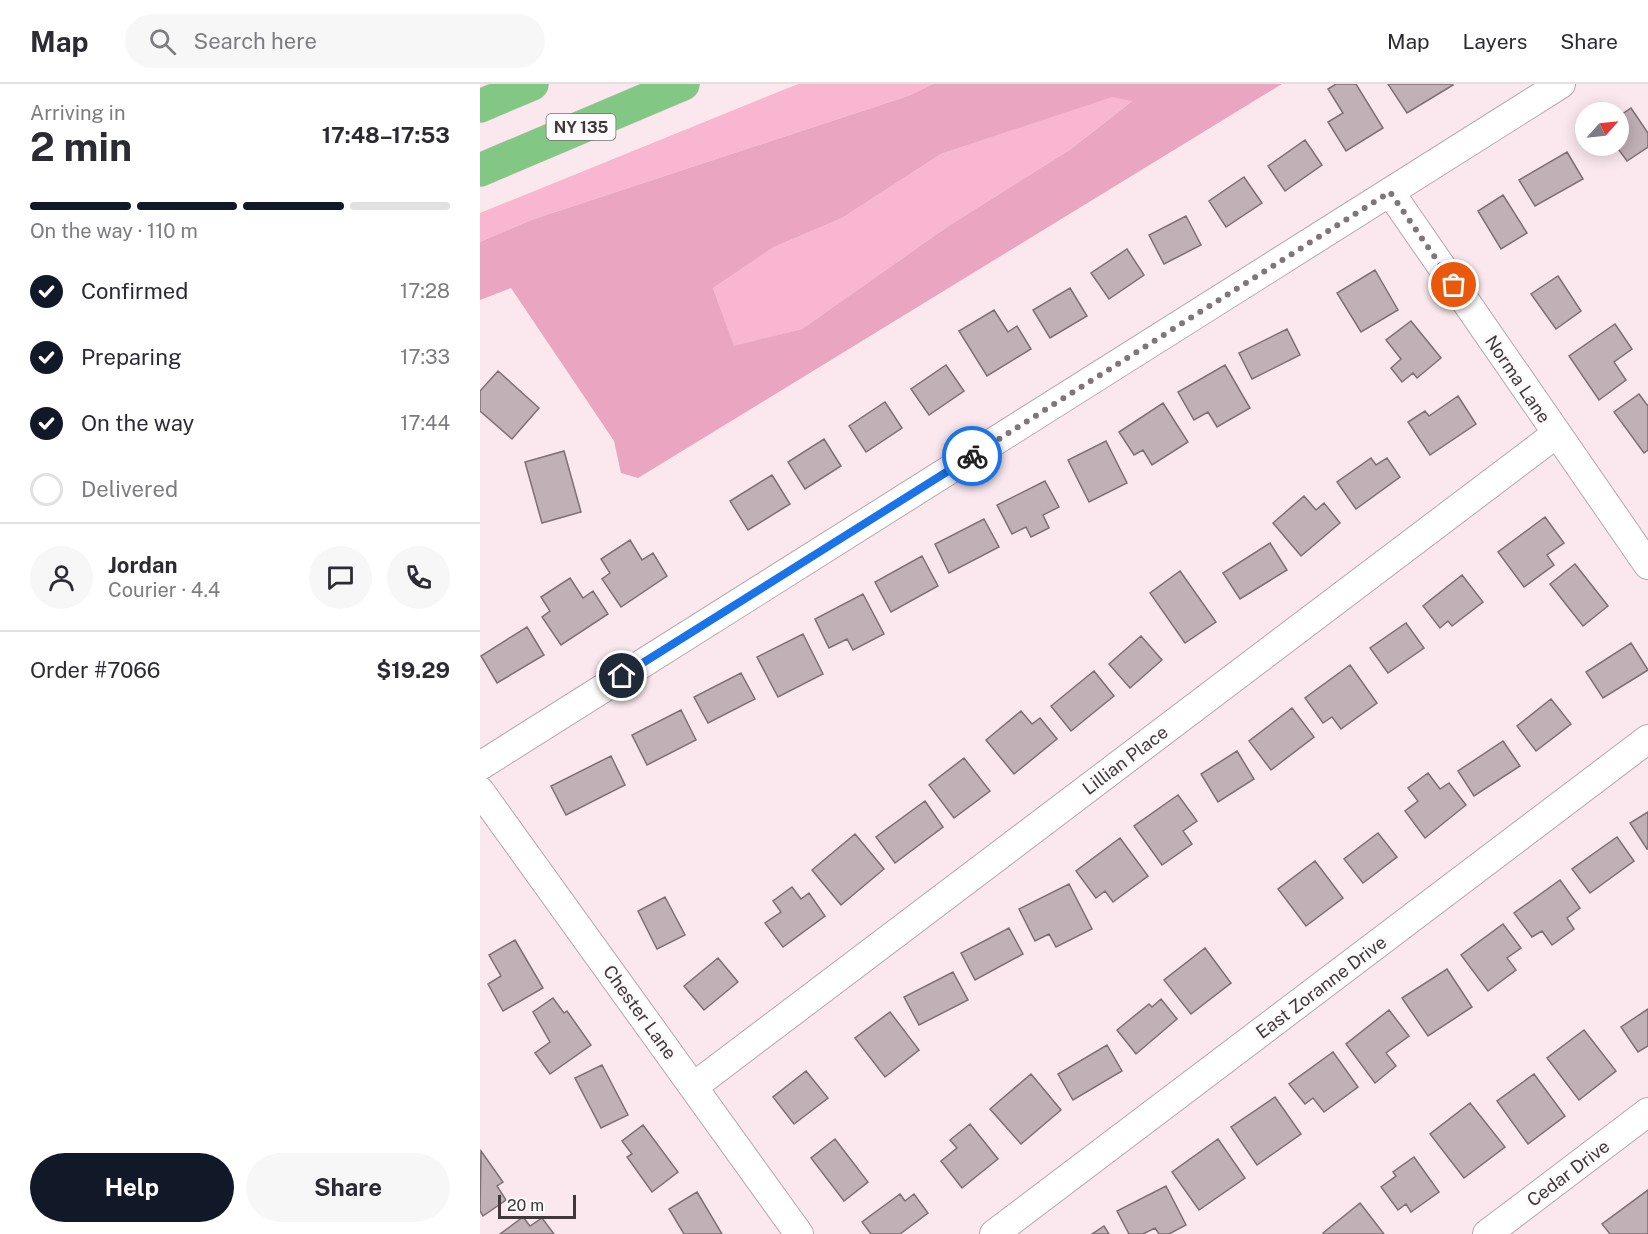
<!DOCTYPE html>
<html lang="en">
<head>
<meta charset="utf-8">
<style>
  body { margin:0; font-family:"Public Sans",sans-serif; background:#f7f7f7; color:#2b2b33; height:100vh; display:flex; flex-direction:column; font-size:22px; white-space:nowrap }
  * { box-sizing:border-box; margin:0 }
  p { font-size:20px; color:#7c7c81 }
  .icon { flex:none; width:33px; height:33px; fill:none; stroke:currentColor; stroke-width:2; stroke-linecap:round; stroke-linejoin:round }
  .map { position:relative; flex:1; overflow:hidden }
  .side { display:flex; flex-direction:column; background:#fff; width:480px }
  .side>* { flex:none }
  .needle { width:39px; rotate:63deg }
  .tools { position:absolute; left:1095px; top:18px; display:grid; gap:12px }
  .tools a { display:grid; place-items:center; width:54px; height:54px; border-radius:50%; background:#fff; box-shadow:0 3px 15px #0003; font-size:30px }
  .scale { position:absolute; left:18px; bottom:15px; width:78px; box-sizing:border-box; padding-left:6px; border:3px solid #3f383b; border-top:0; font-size:16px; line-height:21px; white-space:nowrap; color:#3f383b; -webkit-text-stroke:4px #fdfafb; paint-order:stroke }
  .pin { position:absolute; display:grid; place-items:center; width:51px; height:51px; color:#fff; margin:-26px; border:3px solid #fff; border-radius:50%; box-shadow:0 2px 6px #0007 }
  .courier { position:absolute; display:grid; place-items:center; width:60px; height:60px; margin:-30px; border:4px solid #1a73e8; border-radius:50%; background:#fff; color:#222; box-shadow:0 2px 8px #0007 }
  .summary em { font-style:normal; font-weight:700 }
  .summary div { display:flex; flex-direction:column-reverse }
  .summary { display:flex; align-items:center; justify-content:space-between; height:102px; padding:0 30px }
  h1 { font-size:39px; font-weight:700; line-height:45px }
  .bar { display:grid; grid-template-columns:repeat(4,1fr); gap:9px 6px; align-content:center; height:72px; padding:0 30px }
  .bar i { height:8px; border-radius:4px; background:#e1e1e2 }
  .bar .active { background:#111827 }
  .bar p { grid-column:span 4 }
  .line { display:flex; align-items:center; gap:15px; padding:0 30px; border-top:2px solid #e1e1e2 }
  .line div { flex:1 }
  .round { display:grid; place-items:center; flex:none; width:63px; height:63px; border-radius:32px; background:#f7f7f7 }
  ol { padding:0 30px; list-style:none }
  li { display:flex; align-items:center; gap:18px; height:66px }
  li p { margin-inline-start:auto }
  li .icon { padding:6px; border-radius:50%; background:#111827; color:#fff; stroke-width:4 }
  li:last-child { color:#7c7c81 }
  li i { width:33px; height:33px; border:3px solid #e1e1e2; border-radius:50% }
  .cta { display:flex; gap:12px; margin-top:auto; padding:12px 30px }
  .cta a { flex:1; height:69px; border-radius:36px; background:#111827; color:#fff; font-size:24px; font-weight:700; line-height:69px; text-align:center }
  .cta a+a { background:#f7f7f7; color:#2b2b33 }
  header { display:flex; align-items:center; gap:36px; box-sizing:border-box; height:84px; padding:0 30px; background:#fff; border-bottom:2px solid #e1e1e2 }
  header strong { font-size:28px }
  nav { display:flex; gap:33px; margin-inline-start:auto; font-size:21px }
  .search { width:420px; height:54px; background:#f7f7f7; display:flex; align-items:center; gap:15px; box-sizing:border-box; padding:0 21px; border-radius:33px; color:#7c7c81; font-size:22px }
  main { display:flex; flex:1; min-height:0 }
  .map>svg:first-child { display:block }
</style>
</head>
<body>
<header>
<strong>Map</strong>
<div class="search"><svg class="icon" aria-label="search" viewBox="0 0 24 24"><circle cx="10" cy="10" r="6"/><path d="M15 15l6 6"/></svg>Search here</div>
<nav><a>Map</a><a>Layers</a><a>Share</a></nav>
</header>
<main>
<section class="side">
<div class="summary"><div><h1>2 min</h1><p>Arriving in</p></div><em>17:48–17:53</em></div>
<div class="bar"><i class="active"></i><i class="active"></i><i class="active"></i><i></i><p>On the way · 110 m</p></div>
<ol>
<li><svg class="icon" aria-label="check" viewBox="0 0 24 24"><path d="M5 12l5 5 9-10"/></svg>Confirmed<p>17:28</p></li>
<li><svg class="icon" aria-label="check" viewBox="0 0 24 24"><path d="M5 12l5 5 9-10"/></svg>Preparing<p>17:33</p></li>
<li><svg class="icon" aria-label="check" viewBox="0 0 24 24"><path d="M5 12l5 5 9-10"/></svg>On the way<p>17:44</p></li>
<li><i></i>Delivered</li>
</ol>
<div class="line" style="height:108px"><a class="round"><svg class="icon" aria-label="person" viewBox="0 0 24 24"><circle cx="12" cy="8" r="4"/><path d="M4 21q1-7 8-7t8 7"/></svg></a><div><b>Jordan</b><p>Courier · 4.4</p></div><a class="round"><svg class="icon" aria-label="chat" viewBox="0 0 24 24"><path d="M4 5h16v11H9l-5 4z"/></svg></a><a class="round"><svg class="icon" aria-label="phone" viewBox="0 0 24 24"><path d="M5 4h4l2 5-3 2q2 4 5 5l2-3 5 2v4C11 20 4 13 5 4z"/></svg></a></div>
<div class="line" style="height:78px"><div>Order #7066</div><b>$19.29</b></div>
<div class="cta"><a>Help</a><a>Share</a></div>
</section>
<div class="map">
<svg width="1168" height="1150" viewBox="0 0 1168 1150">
  <rect width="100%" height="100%" fill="#fae8ee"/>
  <path fill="#f9b6d0" d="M 318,0 L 453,0 L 428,12 L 51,136 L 0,158 L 0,129 Z
    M 632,12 L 653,16 L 591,65 L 467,143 L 322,245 L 254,263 L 233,204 L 294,163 L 362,134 L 461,70 Z"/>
  <path fill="#eaa6c0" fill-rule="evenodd" d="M 453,0 L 802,0 L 158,394 L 141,389 L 134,357 L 31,204 L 0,216 L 0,158 L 51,136 L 428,12 ZM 632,13 L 652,17 L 591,65 L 467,143 L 322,245 L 254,262 L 233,204 L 294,163 L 362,134 L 461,70 Z"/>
  <path fill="#c1b0b6" stroke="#7f6f75" stroke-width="1.5" d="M 856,0 L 876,0 L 903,44 L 866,67 L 848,38 L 863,29 L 848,5 Z
    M 908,0 L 972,0 L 973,1 L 927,29 Z
    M 1151,24 L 1168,49 L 1168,63 L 1147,77 L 1136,62 L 1138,62 L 1138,33 Z
    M 825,56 L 842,81 L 805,107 L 788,82 Z
    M 1087,68 L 1103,95 L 1055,122 L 1039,96 Z
    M 764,93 L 782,119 L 746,143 L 729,117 Z
    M 1023,111 L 1047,149 L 1021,165 L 998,127 Z
    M 706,132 L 721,161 L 684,180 L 669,151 Z
    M 647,165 L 664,191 L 629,215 L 611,189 Z
    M 895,186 L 918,226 L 881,248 L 857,209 Z
    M 1078,192 L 1101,227 L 1076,245 L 1051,210 Z
    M 590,204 L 607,232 L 570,254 L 553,226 Z
    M 514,226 L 528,248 L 537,242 L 551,265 L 507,292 L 479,247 Z
    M 931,237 L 961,274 L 937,294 L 933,289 L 922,298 L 911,284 L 921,275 L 906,256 Z
    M 1135,240 L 1152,265 L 1134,278 L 1146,296 L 1119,316 L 1089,272 Z
    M 807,245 L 820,271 L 772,295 L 759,269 Z
    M 466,281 L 484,307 L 449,331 L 431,305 Z
    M 745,281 L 770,324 L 737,343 L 728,328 L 714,336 L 698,308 Z
    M 18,287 L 59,324 L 32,355 L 0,327 L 0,307 Z
    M 1159,310 L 1168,322 L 1168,366 L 1164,369 L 1134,328 Z
    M 978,312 L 996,340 L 950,371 L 928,338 L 945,327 L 949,332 Z
    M 405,318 L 422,344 L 386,368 L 369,342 Z
    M 683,319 L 708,358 L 672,381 L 663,366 L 654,371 L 639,348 Z
    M 344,355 L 361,382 L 325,405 L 308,378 Z
    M 626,357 L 647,399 L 609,418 L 588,376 Z
    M 84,367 L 101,428 L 62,439 L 45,378 Z
    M 891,374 L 896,381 L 907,374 L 920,393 L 876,425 L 857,398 Z
    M 292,391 L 310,420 L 268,446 L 250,417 Z
    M 565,397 L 579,423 L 563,431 L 569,444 L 551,453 L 546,443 L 532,450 L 517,421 Z
    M 824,412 L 836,426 L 844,419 L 860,439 L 821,472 L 793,439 Z
    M 1065,433 L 1084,459 L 1067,471 L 1074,481 L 1044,503 L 1018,468 Z
    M 504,435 L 519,463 L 469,489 L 455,460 Z
    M 150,456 L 162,476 L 173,469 L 187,492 L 141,523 L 122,495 L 130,489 L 121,475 Z
    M 790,459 L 807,486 L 760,515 L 743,489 Z
    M 442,472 L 458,502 L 411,528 L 395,498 Z
    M 1095,480 L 1128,522 L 1103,542 L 1070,500 Z
    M 700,487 L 736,538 L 705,559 L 670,509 Z
    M 982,491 L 1003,518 L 972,542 L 968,537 L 960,544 L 943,522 Z
    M 90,494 L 103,514 L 113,507 L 128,530 L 81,561 L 62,533 L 70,527 L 61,513 Z
    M 383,510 L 404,550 L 373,566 L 367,555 L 349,564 L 335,535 Z
    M 926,539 L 944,564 L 908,589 L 890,564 Z
    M 47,543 L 64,571 L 17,599 L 1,572 Z
    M 323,550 L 343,590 L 298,613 L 277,573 Z
    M 661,552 L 682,576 L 650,604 L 629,580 Z
    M 1151,559 L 1168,586 L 1123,614 L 1106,588 Z
    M 870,581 L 897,619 L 861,645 L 852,633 L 843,639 L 825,614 Z
    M 614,587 L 634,612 L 591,647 L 571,622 Z
    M 261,589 L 275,615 L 228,639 L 214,613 Z
    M 1071,615 L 1091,640 L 1056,667 L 1037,642 Z
    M 812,624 L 834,653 L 791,686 L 769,657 Z
    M 201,626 L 216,656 L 167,681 L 152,651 Z
    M 541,627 L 552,640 L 560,634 L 577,655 L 534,690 L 506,656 Z
    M 1023,657 L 1040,682 L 994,712 L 978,687 Z
    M 757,667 L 774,695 L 738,718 L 721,690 Z
    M 131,672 L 145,701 L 86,731 L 71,702 Z
    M 484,674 L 510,707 L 474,734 L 449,701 Z
    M 948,689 L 960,705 L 969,699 L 986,721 L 945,754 L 925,727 L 938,717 L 928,704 Z
    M 698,711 L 717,737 L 703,747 L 712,760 L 682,781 L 654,742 Z
    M 445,717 L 463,743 L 415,779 L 396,753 Z
    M 1168,728 L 1168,765 L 1167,765 L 1150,739 Z
    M 898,749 L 917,773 L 883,799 L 864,775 Z
    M 375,750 L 404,785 L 361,821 L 332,786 Z
    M 1137,753 L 1154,777 L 1110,809 L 1092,785 Z
    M 640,754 L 668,792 L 633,818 L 625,807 L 616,814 L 596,787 Z
    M 835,777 L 863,814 L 826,842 L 798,805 Z
    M 1080,796 L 1100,824 L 1087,834 L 1094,845 L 1072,861 L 1062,847 L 1052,853 L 1034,829 Z
    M 589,800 L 612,845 L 576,863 L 569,850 L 555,857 L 539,825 Z
    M 312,803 L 321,815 L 329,809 L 345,832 L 303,863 L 285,839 L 301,828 L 293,817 Z
    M 185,813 L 205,851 L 177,865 L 158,827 Z
    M 1023,840 L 1041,864 L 1027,874 L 1036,886 L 1008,907 L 981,871 Z
    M 529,844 L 543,870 L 495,896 L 481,869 Z
    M 35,856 L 63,904 L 23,927 L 8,900 L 21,892 L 9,871 Z
    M 725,864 L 751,899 L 711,930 L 684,896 Z
    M 238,874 L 258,898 L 224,926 L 204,902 Z
    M 967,885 L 992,923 L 948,952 L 922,914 Z
    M 473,888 L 488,916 L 439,941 L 424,913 Z
    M 73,914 L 84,929 L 87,927 L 111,961 L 70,990 L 55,969 L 70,958 L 53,928 Z
    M 681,915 L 697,935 L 656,970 L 637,946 L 669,920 L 672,923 Z
    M 1168,925 L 1168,962 L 1158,968 L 1141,943 Z
    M 909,926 L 929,952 L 906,969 L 916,982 L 895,999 L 866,960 Z
    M 410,928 L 439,966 L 405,993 L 375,954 Z
    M 1104,946 L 1136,987 L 1099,1016 L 1067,974 Z
    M 627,961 L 642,987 L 593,1016 L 578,990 Z
    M 853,968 L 878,1003 L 844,1028 L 833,1014 L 825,1020 L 809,1000 Z
    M 122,981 L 148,1031 L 121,1044 L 95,994 Z
    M 326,987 L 348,1014 L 314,1040 L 293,1013 Z
    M 551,990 L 581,1026 L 541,1060 L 510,1025 Z
    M 1054,990 L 1085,1032 L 1048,1060 L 1017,1017 Z
    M 795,1013 L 821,1050 L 777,1081 L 751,1043 Z
    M 990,1019 L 1025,1063 L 984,1094 L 950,1050 Z
    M 490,1040 L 518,1075 L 482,1104 L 461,1077 L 477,1064 L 470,1056 Z
    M 163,1041 L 198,1088 L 172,1108 L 147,1073 L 152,1070 L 142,1057 Z
    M 355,1055 L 388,1098 L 364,1117 L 331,1074 Z
    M 738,1055 L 765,1094 L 719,1126 L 692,1088 Z
    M 1,1067 L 23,1098 L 17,1102 L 26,1116 L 3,1132 L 0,1127 Z
    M 934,1073 L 959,1108 L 931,1128 L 926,1120 L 918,1126 L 901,1103 L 916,1092 L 913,1088 Z
    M 686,1102 L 706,1141 L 689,1150 L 679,1150 L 675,1144 L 663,1150 L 649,1150 L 637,1127 Z
    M 1168,1106 L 1168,1150 L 1130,1150 L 1122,1140 Z
    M 217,1108 L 242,1150 L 204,1150 L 189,1125 Z
    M 420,1110 L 425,1117 L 434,1110 L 448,1129 L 420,1150 L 391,1150 L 382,1138 Z
    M 880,1119 L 904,1150 L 844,1150 L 843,1149 Z
    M 43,1133 L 50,1142 L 62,1134 L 74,1150 L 20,1150 Z
    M 624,1142 L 629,1150 L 612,1150 Z"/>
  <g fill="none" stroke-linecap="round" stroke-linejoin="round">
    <defs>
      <path id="street" d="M 910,108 L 1168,481
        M 0,682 L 1081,0
        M 0,707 L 319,1150
        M 213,1003 L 1076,350
        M 514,1150 L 1168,655
        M 1007,1150 L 1168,1028"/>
      <path id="highway" d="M 0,22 L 52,0
        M 0,86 L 203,0"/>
    </defs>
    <use href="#street" stroke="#b7a7ad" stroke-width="30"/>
    <use href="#highway" stroke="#d1cfd0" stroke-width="34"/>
    <use href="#street" stroke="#fff" stroke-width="28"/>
    <use href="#highway" stroke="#83c785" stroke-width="33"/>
  </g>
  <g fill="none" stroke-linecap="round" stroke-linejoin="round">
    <path stroke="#80767a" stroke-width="6" stroke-dasharray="0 10.8" d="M 492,372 L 910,108 L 974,201"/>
    <path stroke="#1a73e8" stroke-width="8" d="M 142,592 L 492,372"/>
  </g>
  <g text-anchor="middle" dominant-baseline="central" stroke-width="5" stroke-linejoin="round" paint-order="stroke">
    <rect fill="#fdfafb" stroke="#787275" stroke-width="1.5" x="66.5" y="30" width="69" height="26" rx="4.5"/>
    <g font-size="16" font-weight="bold" fill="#3f383b">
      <text x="101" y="43">NY 135</text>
    </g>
    <g font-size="18" fill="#3f383b" stroke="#fdfafb">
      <text transform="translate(1038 295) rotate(56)">Norma Lane</text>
      <text transform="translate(645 676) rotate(-37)">Lillian Place</text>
      <text transform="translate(841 903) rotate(-37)">East Zoranne Drive</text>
      <text transform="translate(160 928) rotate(54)">Chester Lane</text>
      <text transform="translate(1088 1089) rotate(-37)">Cedar Drive</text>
    </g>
  </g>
</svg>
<div class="tools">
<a><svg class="needle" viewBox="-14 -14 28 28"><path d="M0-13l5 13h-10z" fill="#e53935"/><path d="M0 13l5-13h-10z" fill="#7c7c81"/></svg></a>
</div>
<div class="scale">20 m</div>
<div class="pin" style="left:974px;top:201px;background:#ea580c"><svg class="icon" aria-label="bag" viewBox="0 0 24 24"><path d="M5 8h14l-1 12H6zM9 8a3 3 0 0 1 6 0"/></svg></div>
<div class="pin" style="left:142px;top:592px;background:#1f2937"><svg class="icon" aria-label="home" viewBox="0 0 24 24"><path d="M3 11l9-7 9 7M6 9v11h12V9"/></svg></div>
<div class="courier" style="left:492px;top:372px"><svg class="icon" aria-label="bike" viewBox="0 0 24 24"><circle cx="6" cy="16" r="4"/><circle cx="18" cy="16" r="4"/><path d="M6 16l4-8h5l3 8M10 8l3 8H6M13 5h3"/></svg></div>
</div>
</main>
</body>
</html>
